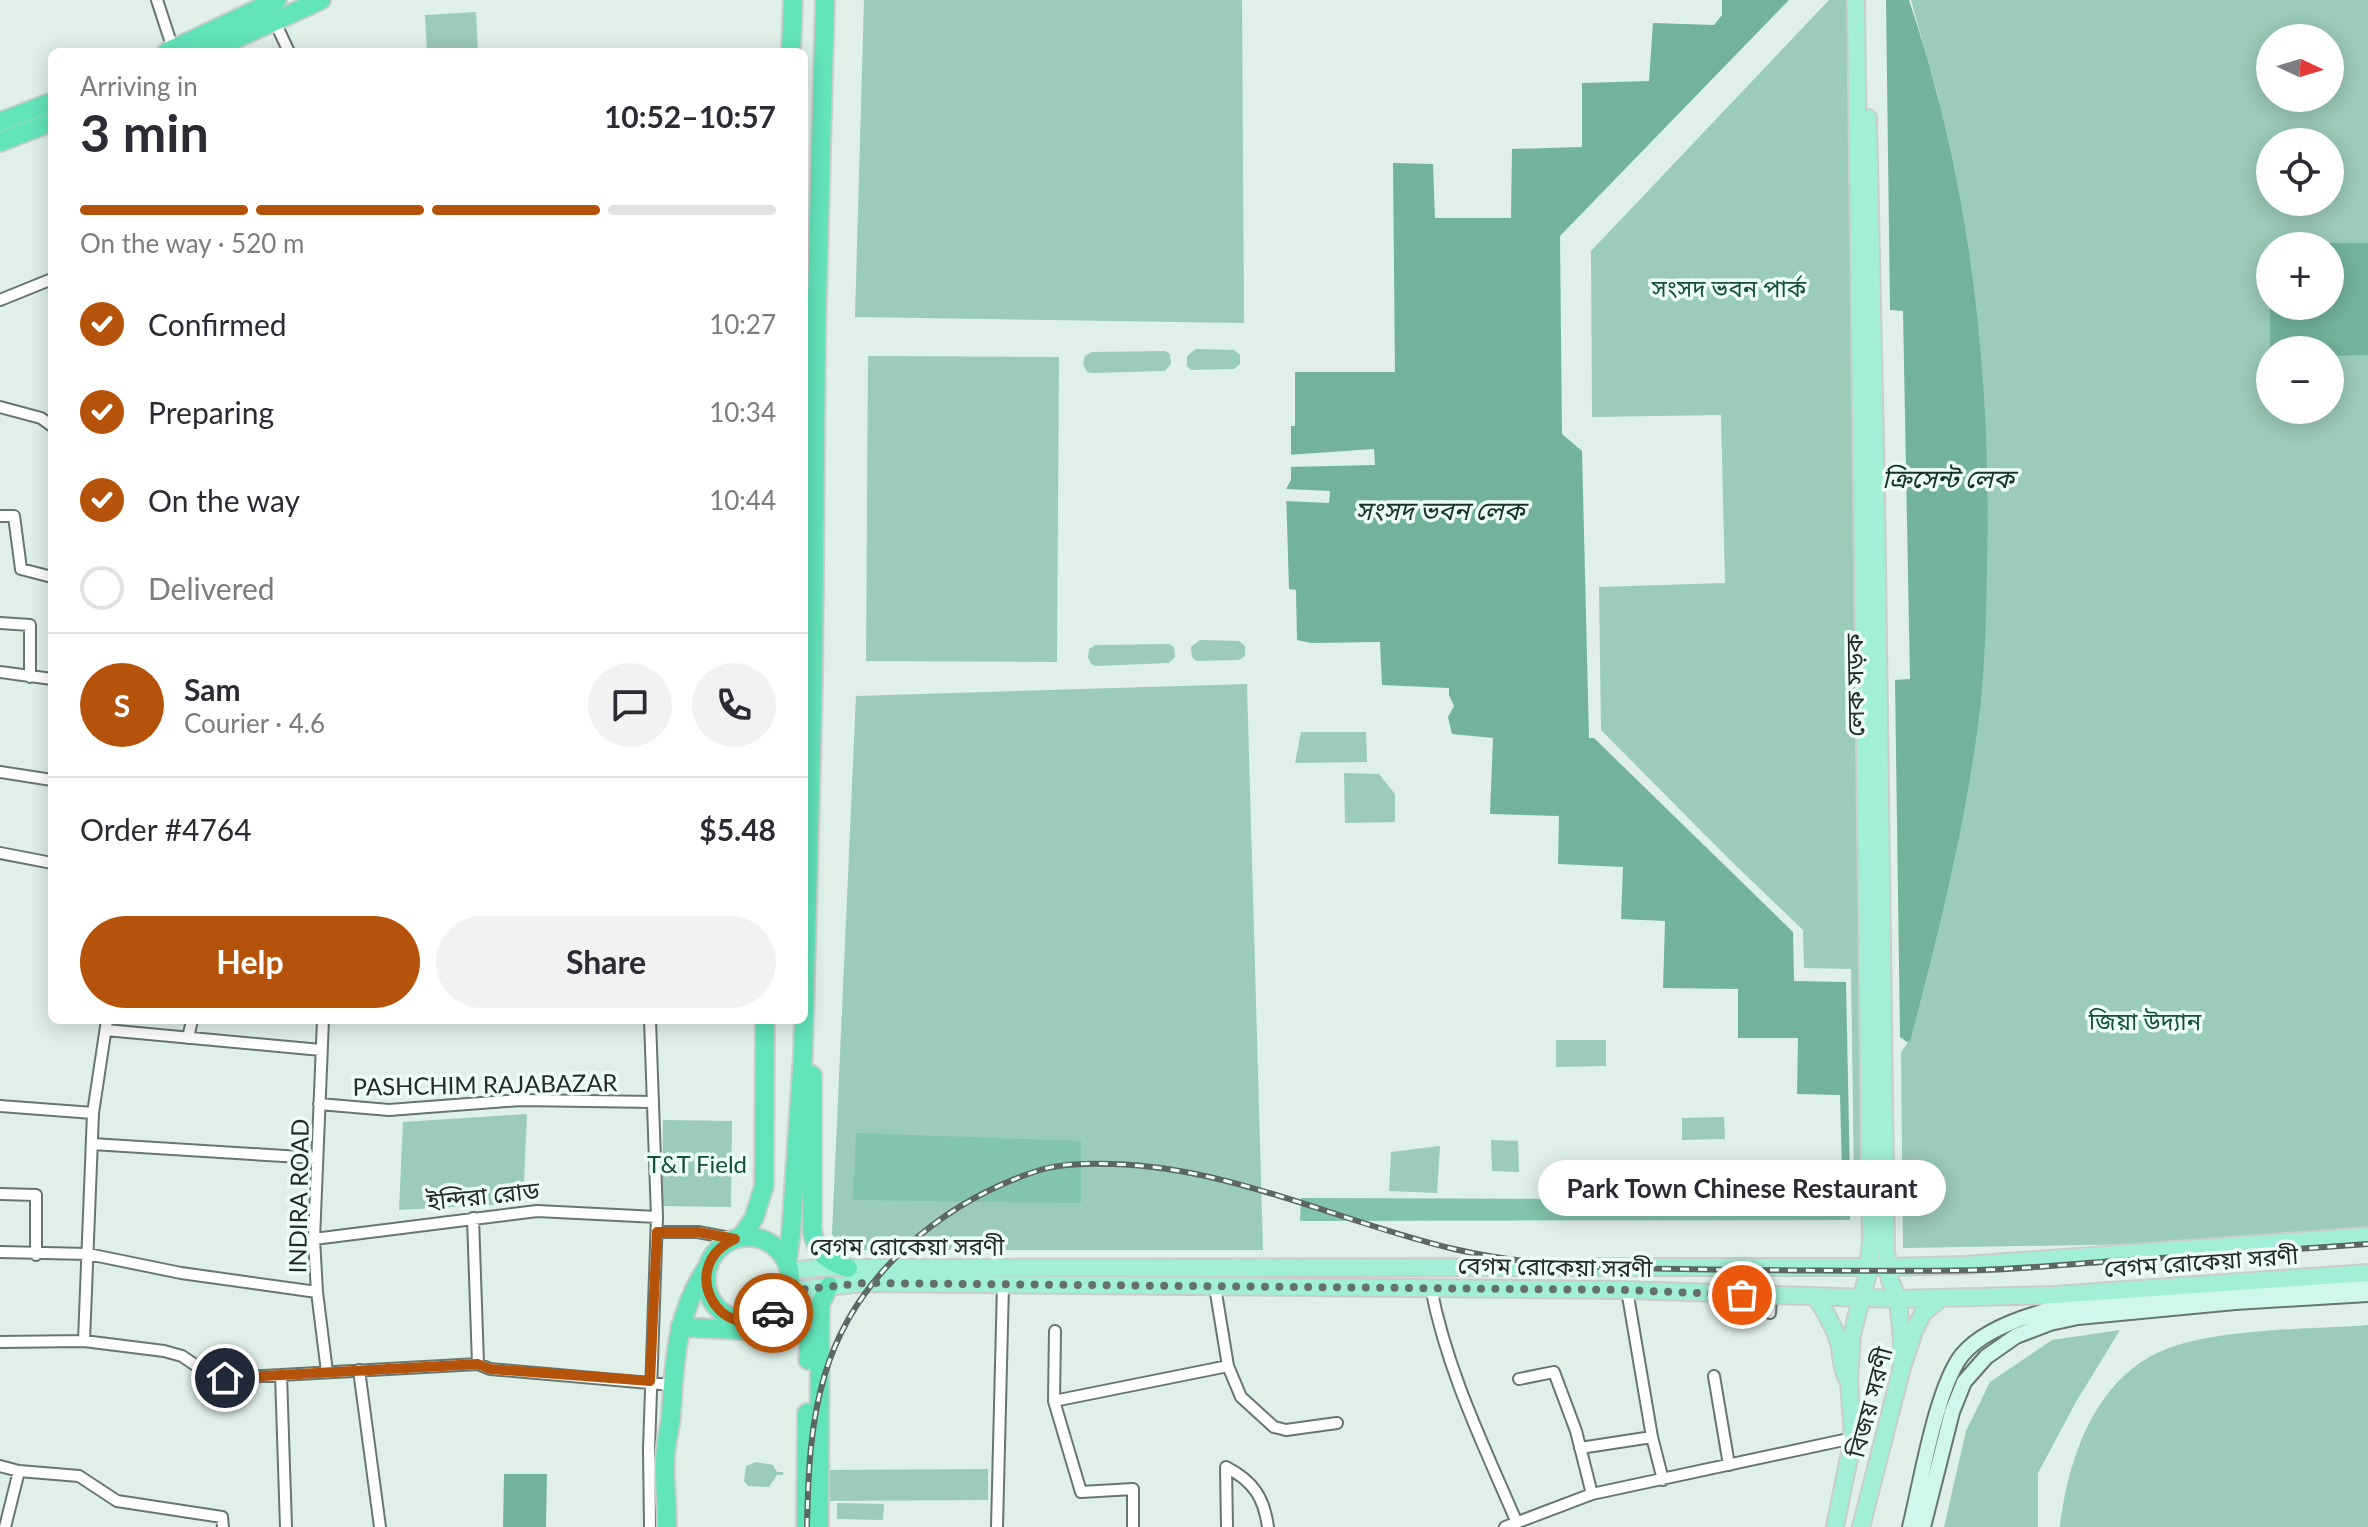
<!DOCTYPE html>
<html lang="en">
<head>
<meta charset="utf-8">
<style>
  body { margin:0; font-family:Lato,"Noto Sans Bengali",sans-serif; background:#f2f2f3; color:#2b2b33; height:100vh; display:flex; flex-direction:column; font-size:30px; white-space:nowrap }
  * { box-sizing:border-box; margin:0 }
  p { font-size:26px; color:#7c7c81 }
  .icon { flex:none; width:44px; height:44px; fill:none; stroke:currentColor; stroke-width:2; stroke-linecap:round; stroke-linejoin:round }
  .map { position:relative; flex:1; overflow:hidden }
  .panel { position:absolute; left:48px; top:48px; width:760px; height:976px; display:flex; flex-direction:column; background:#fff; border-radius:12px; box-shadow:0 4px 20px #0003 }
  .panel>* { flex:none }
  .needle { width:52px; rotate:94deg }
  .fabs { position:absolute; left:2256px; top:24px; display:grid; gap:16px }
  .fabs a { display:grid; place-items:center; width:88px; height:88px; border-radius:50%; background:#fff; box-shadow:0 4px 20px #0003; font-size:40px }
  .pin { position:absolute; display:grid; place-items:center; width:68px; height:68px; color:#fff; margin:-34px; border:4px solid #fff; border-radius:50%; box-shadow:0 2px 8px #0007 }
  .courier { position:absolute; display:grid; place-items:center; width:80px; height:80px; margin:-40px; border:6px solid #b45309; border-radius:50%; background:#fff; color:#222; box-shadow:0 2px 10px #0007 }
  .bubble { position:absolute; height:56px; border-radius:28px; background:#fff; box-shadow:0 4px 20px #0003; font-size:26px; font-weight:700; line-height:56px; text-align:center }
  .summary em { font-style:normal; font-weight:700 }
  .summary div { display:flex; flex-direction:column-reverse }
  .summary { display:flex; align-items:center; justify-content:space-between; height:136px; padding:0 32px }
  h1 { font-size:52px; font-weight:700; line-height:60px }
  .bar { display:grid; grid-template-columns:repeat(4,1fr); gap:12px 8px; align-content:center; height:96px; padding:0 32px }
  .bar i { height:10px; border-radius:6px; background:#e1e1e2 }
  .bar .on { background:#b45309 }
  .bar p { grid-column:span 4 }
  .line { display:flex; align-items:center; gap:20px; padding:0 32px; border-top:2px solid #e1e1e2 }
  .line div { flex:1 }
  .round { display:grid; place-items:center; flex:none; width:84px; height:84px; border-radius:42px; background:#f2f2f3 }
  ol { padding:0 32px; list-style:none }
  li { display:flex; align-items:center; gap:24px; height:88px }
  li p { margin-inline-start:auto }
  li .icon { padding:8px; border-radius:50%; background:#b45309; color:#fff; stroke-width:4 }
  li:last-child { color:#7c7c81 }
  li i { width:44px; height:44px; border:4px solid #e1e1e2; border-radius:50% }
  .action { display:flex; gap:16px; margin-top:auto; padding:16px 32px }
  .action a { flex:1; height:92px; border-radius:48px; background:#b45309; color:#fff; font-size:32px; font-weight:700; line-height:92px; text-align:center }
  .action a+a { background:#f2f2f3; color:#2b2b33 }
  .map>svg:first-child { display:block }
</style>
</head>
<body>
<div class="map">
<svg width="2368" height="1527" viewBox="0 0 2368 1527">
  <rect width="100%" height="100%" fill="#dff0e9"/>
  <path fill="#9bcbb9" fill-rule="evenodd" d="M 864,0 L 1242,0 L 1244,323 L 855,317 Z
    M 1829,0 L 1851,0 L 1863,1177 L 1854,1177 L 1851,969 L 1804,968 L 1803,930 L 1727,857 L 1601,730 L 1599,587 L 1725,583 L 1721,415 L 1592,417 L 1591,251 Z
    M 1911,0 L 2368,0 L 2368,1234 L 2147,1244 L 1903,1248 L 1901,1053 L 1911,1037 L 1939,100 ZM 2270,38 L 2330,38 L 2330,98 L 2270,98 ZM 2270,142 L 2330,142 L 2330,202 L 2270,202 ZM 2270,246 L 2330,246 L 2330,306 L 2270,306 ZM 2270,350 L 2330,350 L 2330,410 L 2270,410 Z
    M 476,12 L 478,52 L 427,52 L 425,15 Z
    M 1196,349 L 1234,350 L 1240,355 L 1240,364 L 1234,369 L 1191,370 L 1187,366 L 1187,356 Z
    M 1165,351 L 1170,354 L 1171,364 L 1165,371 L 1092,373 L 1087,372 L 1083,364 L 1085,356 L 1092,352 Z
    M 868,356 L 1059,357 L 1057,662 L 866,661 Z
    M 1200,640 L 1239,641 L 1245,646 L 1245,656 L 1239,660 L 1196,661 L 1192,657 L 1191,647 Z
    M 1169,644 L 1174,647 L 1175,657 L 1169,663 L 1096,666 L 1091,664 L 1088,657 L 1089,649 L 1096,645 Z
    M 1247,684 L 1263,1250 L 844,1250 L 832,1234 L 856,696 Z
    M 1301,732 L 1366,732 L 1367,762 L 1295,763 Z
    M 1344,773 L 1379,774 L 1395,794 L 1395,822 L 1345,823 Z
    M 1556,1040 L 1606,1040 L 1606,1066 L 1556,1067 Z
    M 527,1114 L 523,1203 L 399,1210 L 403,1122 Z
    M 1724,1117 L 1725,1139 L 1682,1140 L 1682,1118 Z
    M 663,1120 L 732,1121 L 731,1207 L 662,1206 Z
    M 1491,1140 L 1518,1141 L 1519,1172 L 1492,1171 Z
    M 1440,1146 L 1437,1193 L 1389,1191 L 1391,1152 Z
    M 2368,1325 L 2368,1527 L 2060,1527 C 2067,1466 2090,1393 2146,1359 C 2198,1327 2306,1330 2368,1325 Z
    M 2120,1330 L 2076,1402 L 2038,1473 L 2038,1527 L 1944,1527 L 1966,1431 L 1990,1382 L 2052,1340 Z
    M 756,1462 L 773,1465 L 777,1472 L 783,1472 L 783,1475 L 777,1475 L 769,1487 L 748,1486 L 744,1481 L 746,1466 Z
    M 988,1469 L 988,1500 L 826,1501 L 825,1470 Z
    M 837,1503 L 884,1504 L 883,1520 L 837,1519 Z"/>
  <path fill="#83c4ac" d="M 856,1133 L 1081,1141 L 1081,1203 L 853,1200 Z
    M 1301,1198 L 1850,1200 L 1850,1220 L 1300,1221 Z"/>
  <path fill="#73b39c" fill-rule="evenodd" d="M 1722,0 L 1789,0 L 1560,236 L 1562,434 L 1582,451 L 1589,738 L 1594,738 L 1793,932 L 1794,981 L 1846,982 L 1850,1179 L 1842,1173 L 1840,1095 L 1797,1094 L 1798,1038 L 1738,1038 L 1738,989 L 1663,988 L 1665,921 L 1621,919 L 1623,867 L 1558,864 L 1559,816 L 1490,814 L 1493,738 L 1452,734 L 1448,717 L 1454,706 L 1449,695 L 1449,688 L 1382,685 L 1380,642 L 1311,643 L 1297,640 L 1296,590 L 1289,589 L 1286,489 L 1291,480 L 1291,426 L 1295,426 L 1295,372 L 1395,372 L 1393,163 L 1433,164 L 1435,218 L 1511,218 L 1512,149 L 1582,147 L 1582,83 L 1649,81 L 1653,23 L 1714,25 L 1722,15 Z
    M 1886,0 L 1909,0 C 1971,183 1992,379 1987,572 C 1986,618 1985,665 1980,710 C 1966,823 1939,932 1910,1041 L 1907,1042 L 1900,1037 L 1895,680 L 1910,679 L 1903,311 L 1890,310 Z
    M 2270,243 L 2368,243 L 2368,355 L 2330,356 L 2330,350 L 2270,350 ZM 2330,246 L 2330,306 L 2270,306 L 2270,246 Z
    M 504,1474 L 547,1474 L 546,1527 L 503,1527 Z"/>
  <path fill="#dff0e9" d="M 1374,449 L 1375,465 L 1288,467 L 1287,455 Z
    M 1286,489 L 1330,491 L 1329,503 L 1285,501 Z"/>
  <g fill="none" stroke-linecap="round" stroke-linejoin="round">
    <defs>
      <path id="street" d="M 157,0 L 173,49
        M 275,22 L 289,52
        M 0,300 L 52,279
        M 0,407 L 41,418 L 52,426
        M 0,516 L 14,516 L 21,569 L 52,577
        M 0,623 L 30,625 L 30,677
        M 0,672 L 52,679
        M 0,772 L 52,780
        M 0,853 L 52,863
        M 323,1020 L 314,1239 L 317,1292 L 327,1372
        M 650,1020 L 657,1217 L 649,1448 L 650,1527
        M 106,1030 L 321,1050
        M 188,1038 L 192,1020
        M 319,1104 L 389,1110 L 521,1100 L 653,1102
        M 0,1106 L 93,1113
        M 92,1144 L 316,1158
        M 0,1194 L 36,1195 L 36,1255
        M 473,1218 L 478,1364
        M 657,1232 L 698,1232 L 735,1239
        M 314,1239 L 537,1211 L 657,1217
        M 0,1252 L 88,1254 L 181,1273 L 317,1292
        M 1431,1288 C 1447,1371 1484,1446 1517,1523
        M 1627,1290 L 1652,1437 L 1663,1480
        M 1770,1313 L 1771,1296
        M 1055,1331 L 1054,1401 L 1081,1492 L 1133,1489 L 1133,1527
        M 84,1341 L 93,1113 L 107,1020
        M 0,1342 L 84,1341 L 164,1351 L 182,1356 L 201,1369 L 225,1378 L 478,1364 L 490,1369 L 672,1385
        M 1228,1366 L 1241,1397 L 1274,1427 L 1286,1430 L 1337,1423
        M 359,1370 L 380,1527
        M 281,1375 L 286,1527
        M 1714,1376 L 1729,1465
        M 1519,1379 L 1554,1372 L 1576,1431 L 1592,1494
        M 1054,1401 L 1228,1366 L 1215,1287
        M 1580,1448 L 1652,1437
        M 0,1466 L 19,1471 L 79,1476 L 117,1501 L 222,1517 L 223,1527
        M 5,1527 L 19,1471
        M 997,1527 L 1003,1284
        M 1227,1527 L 1226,1467 C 1253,1481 1264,1497 1268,1527
        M 1505,1527 L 1592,1494 L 1853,1438"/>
      <path id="secondary" d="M 1910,1527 C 1921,1483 1936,1388 1962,1355 C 1988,1324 2048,1309 2086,1302 L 2368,1282
        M 1923,1527 L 1952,1412 L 1964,1382 L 1986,1357 L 2016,1336 L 2050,1323 L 2078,1317 L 2235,1302 L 2368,1294"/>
      <path id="primary" d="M 1868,118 L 1876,494 L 1886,1251 L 1890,1280 L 1898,1299 L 1902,1340 L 1902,1367
        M 790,1271 L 817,1268 L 1888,1267 L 1966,1265 L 2368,1236
        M 789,1291 L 863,1283 L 1627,1290 L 1898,1299 L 2054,1295 L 2368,1273
        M 1815,1296 C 1825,1311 1834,1326 1839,1343 C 1842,1356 1841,1371 1849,1381 L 1853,1438 L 1835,1527
        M 1849,1381 L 1852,1334 L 1867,1277 L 1871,1241 L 1856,0
        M 1861,1527 L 1902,1367 L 1914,1331 L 1923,1313 L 1940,1299"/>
      <path id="highway" d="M 167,52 L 277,0
        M 207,52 L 321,0
        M 791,52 L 793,0
        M 0,122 L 52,102
        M 0,142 L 52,122
        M 812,1075 L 812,1230 C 816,1253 827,1261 848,1268
        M706 1279a42 42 0 1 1 84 0a42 42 0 1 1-84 0Z
        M 741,1237 L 754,1218 L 764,1186 L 765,1020
        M 787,1262 L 791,1233 L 803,1054 L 813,675 L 816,335 L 825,0
        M 783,1303 L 801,1333 L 809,1339 L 808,1360
        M 680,1327 L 801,1333
        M 667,1527 C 667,1501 663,1473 666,1447 C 667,1437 670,1427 671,1417 C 674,1363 676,1311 709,1265
        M 806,1527 L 807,1413
        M 819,1527 L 820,1304 L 829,1286"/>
    </defs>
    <use href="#street" stroke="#677670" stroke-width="14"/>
    <use href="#secondary" stroke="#677670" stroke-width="18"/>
    <use href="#primary" stroke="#cacccb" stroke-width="20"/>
    <use href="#highway" stroke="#cacccb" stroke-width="22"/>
    <use href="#street" stroke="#fff" stroke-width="10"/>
    <use href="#secondary" stroke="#d0f7eb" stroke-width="14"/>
    <use href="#primary" stroke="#a1efd6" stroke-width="16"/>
    <use href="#highway" stroke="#62e4bb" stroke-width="18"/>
    <defs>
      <path id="rail" d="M 807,1527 C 808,1476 810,1423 825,1374 C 855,1274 943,1201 1040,1170 C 1063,1163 1088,1163 1112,1164 C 1231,1167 1339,1222 1454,1249 C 1548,1271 1647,1268 1743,1270 C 1821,1270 1900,1272 1979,1270 C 2024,1269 2069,1264 2115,1261 C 2199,1256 2284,1250 2368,1244"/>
    </defs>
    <use href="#rail" stroke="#5c6662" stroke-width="6"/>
    <use href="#rail" stroke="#ecfef7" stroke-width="3" stroke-dasharray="9" stroke-linecap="butt"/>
  </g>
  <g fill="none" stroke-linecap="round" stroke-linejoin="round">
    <path stroke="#656f6b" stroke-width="8" stroke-dasharray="0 14.4" d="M 773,1313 L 783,1303 L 789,1291 L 863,1283 L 1627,1290 L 1742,1295"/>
    <path stroke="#b45309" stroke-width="10" d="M 225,1378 L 478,1364 L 490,1369 L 650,1381 L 657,1232 L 698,1232 L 735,1239 C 675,1266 720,1348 773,1313"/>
  </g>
  <g text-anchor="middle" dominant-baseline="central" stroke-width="7" stroke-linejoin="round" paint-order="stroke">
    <g font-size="24" fill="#184e3d" stroke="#ecfef7">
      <text x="1729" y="287">সংসদ ভবন পার্ক</text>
      <text x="2145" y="1020">জিয়া উদ্যান</text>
      <text x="697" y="1163">T&amp;T Field</text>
    </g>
    <g font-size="24" fill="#232a27" stroke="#ecfef7">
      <text transform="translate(1854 685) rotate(-91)">লেক সড়ক</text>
      <text transform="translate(485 1084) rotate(-1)">PASHCHIM RAJABAZAR</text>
      <text transform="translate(483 1195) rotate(-6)">ইন্দিরা রোড</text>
      <text transform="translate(298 1196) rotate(-89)">INDIRA ROAD</text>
      <text x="907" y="1245">বেগম রোকেয়া সরণী</text>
      <text transform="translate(2201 1261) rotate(-4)">বেগম রোকেয়া সরণী</text>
      <text transform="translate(1555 1266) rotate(1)">বেগম রোকেয়া সরণী</text>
      <text transform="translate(1869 1402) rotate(-75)">বিজয় সরণী</text>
    </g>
    <g font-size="26" font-style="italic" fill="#143329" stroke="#ecfef7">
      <text x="1948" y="478">ক্রিসেন্ট লেক</text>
      <text x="1440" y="510">সংসদ ভবন লেক</text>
    </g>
  </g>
</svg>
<div class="fabs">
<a><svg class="needle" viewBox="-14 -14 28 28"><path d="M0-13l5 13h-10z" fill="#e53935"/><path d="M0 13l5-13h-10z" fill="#7c7c81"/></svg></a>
<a><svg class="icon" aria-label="locate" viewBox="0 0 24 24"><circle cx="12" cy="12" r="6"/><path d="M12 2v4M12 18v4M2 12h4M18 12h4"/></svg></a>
<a>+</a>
<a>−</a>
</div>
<div class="pin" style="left:1742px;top:1295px;background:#ea580c"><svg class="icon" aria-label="bag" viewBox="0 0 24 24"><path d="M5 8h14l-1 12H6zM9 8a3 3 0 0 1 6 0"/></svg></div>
<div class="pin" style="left:225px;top:1378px;background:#1f2937"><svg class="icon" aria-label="home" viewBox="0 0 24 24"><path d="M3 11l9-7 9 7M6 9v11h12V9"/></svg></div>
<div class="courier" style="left:773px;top:1313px"><svg class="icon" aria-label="car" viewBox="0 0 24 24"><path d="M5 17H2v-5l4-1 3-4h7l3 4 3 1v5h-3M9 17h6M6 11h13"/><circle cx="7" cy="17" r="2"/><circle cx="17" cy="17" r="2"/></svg></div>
<div class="bubble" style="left:1538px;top:1160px;width:408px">Park Town Chinese Restaurant</div>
<section class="panel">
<div class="summary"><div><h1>3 min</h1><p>Arriving in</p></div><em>10:52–10:57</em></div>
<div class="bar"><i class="on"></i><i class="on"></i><i class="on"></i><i></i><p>On the way · 520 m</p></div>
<ol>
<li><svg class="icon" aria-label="check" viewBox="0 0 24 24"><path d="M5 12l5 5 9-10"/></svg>Confirmed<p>10:27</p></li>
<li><svg class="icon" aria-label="check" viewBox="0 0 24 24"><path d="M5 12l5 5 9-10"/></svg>Preparing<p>10:34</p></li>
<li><svg class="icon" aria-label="check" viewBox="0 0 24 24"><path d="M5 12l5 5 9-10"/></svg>On the way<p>10:44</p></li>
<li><i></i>Delivered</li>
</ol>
<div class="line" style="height:144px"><b class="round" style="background:#b45309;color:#fff">S</b><div><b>Sam</b><p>Courier · 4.6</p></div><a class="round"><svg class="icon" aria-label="chat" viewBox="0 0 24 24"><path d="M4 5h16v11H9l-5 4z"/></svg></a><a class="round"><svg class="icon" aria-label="phone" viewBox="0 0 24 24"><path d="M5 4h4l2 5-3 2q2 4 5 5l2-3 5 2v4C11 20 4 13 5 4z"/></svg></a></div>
<div class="line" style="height:104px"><div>Order #4764</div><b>$5.48</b></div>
<div class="action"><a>Help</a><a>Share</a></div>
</section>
</div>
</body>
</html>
